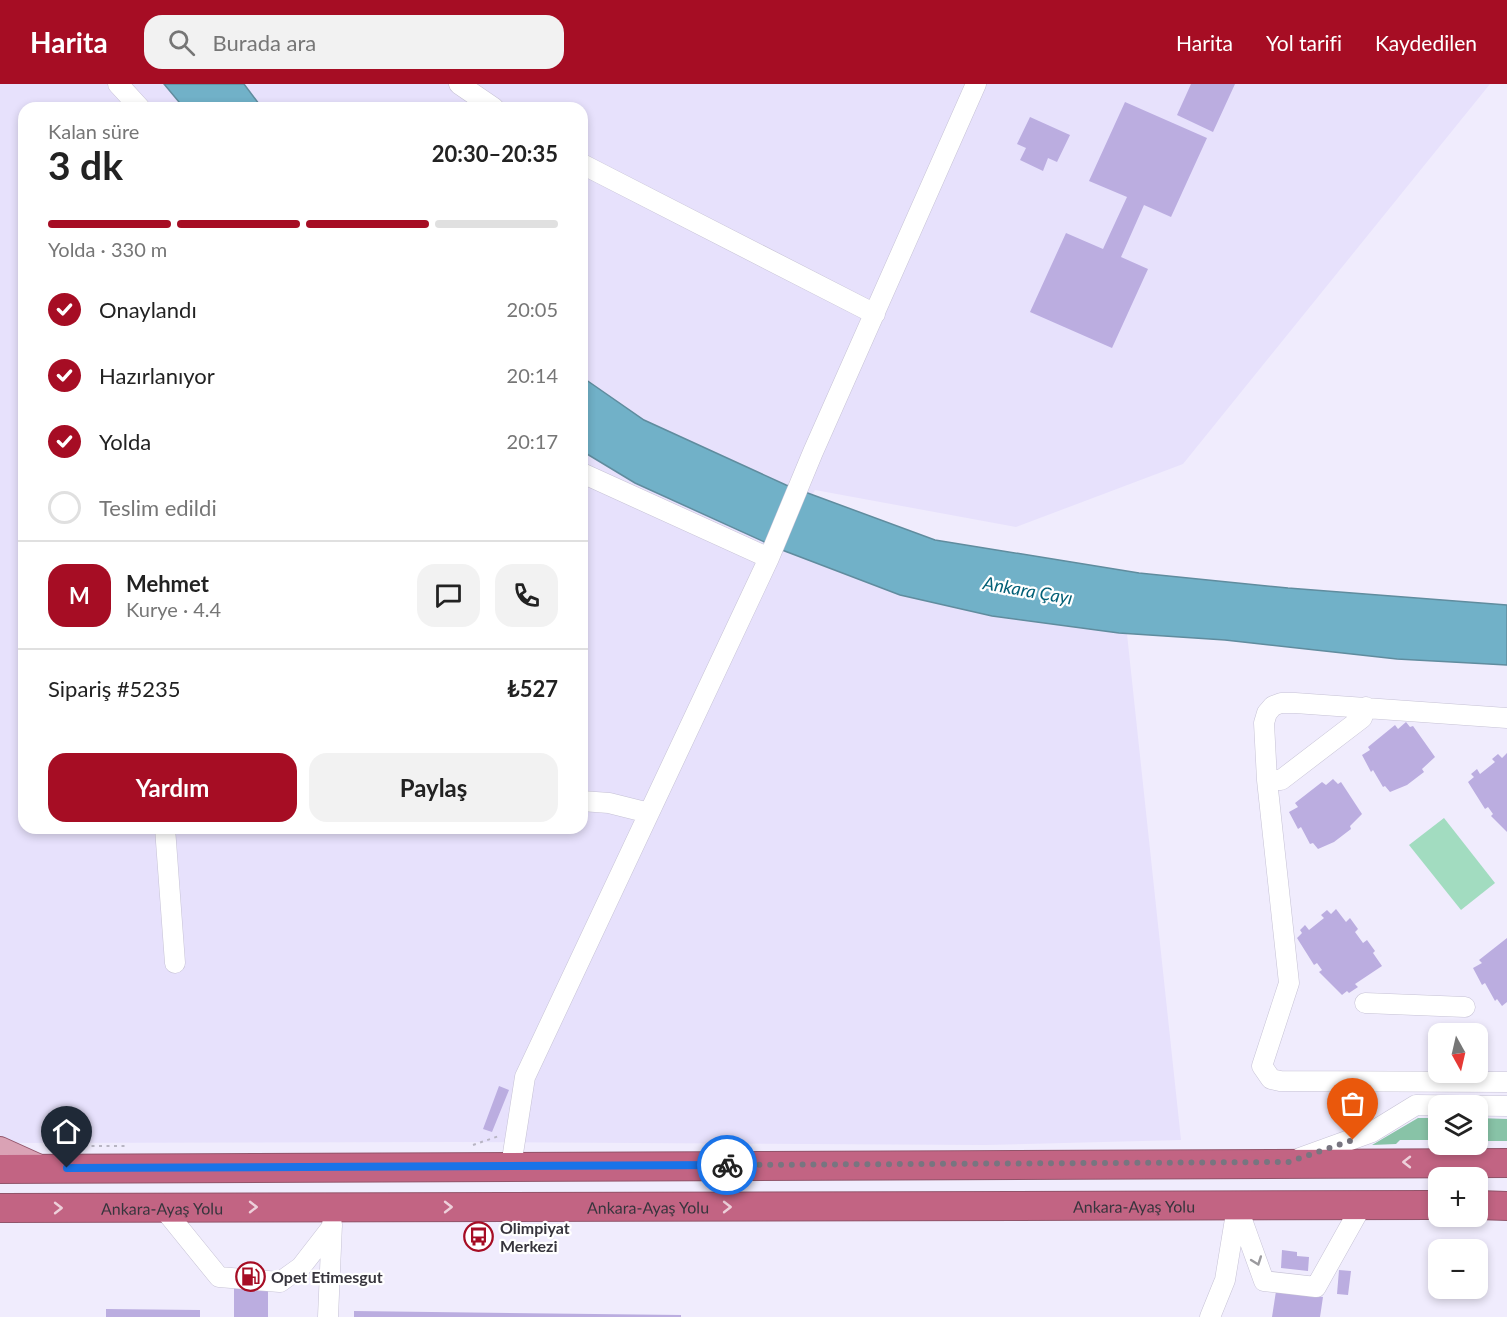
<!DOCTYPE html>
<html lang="tr">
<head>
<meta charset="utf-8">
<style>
  body { margin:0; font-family:Lato,sans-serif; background:#f2f2f2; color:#222; height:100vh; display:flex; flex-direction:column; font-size:22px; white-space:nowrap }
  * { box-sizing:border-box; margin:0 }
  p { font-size:20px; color:#767676 }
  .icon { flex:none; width:33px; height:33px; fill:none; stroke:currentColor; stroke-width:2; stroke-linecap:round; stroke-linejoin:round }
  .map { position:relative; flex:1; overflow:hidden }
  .panel { position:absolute; left:18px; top:18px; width:570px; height:732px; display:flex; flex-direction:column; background:#fff; border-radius:18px; box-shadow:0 3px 9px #0003 }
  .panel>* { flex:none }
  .needle { width:39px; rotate:172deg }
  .tools { position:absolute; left:1428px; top:939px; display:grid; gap:12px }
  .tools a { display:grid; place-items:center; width:60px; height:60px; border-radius:12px; background:#fff; box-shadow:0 3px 9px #0003; font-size:30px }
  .pin { position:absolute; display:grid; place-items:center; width:51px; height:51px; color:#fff; margin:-62px -26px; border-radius:50% 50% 50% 0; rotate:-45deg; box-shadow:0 0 6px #0007 }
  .pin .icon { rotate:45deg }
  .courier { position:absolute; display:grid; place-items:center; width:60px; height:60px; margin:-30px; border:4px solid #1a73e8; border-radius:50%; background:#fff; color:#222; box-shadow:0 2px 8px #0007 }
  .headline em { font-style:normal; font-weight:700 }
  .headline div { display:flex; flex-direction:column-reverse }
  .headline { display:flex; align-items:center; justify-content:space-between; height:102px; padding:0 30px }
  h1 { font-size:39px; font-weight:700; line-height:45px }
  .bar { display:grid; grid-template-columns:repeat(4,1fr); gap:9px 6px; align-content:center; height:72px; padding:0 30px }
  .bar i { height:8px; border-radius:4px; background:#e0e0e0 }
  .bar .current { background:#a60d24 }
  .bar p { grid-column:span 4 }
  .line { display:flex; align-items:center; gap:15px; padding:0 30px; border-top:2px solid #e0e0e0 }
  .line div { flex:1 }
  .round { display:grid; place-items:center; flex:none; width:63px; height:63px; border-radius:18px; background:#f2f2f2 }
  ol { padding:0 30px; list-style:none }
  li { display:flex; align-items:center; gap:18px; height:66px }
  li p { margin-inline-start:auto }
  li .icon { padding:6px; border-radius:50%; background:#a60d24; color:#fff; stroke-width:4 }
  li:last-child { color:#767676 }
  li i { width:33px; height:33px; border:3px solid #e0e0e0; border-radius:50% }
  .primary-button { display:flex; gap:12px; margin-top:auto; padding:12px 30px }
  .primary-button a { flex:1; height:69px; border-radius:18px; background:#a60d24; color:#fff; font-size:24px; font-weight:700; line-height:69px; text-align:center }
  .primary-button a+a { background:#f2f2f2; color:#222 }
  header { display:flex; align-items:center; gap:36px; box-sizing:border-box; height:84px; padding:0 30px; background:#a60d24; color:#fff }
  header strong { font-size:28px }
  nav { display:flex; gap:33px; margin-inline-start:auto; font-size:21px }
  .search { width:420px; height:54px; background:#f2f2f2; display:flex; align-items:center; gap:15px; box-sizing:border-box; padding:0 21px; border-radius:18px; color:#767676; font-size:22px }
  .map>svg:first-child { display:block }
</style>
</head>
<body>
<header>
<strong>Harita</strong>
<div class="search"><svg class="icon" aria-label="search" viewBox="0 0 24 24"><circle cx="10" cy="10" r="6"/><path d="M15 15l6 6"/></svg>Burada ara</div>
<nav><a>Harita</a><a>Yol tarifi</a><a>Kaydedilen</a></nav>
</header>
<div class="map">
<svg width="1507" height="1233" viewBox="0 0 1507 1233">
  <rect width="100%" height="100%" fill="#f0ecfd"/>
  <path fill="#e7e1fc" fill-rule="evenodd" d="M 0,0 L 1490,0 L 1183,380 L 1016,443 L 815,406 L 783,465 L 900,511 L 992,532 L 1127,550 L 1181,1056 L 985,1061 L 454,1058 L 0,1059 ZM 24,24 L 582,24 L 582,744 L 24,744 Z"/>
  <path fill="#a2dcc0" d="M 1444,734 L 1495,799 L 1461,826 L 1409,761 Z"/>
  <path fill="#88c3a7" d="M 1418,1034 L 1438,1034 L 1438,1056 L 1400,1056 L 1396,1060 L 1372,1061 Z
    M 1478,1034 L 1507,1035 L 1507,1057 L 1478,1057 Z"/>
  <path fill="#71b1c8" stroke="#608c9e" stroke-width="1.5" d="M 164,0 L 244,0 L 262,24 L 184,24 Z
    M 582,293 L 644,336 L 786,401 L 935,456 L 1139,489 L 1288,504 L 1507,521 L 1507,581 L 1397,575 L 1225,556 L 1119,549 L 992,532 L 900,511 L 782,466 L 635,399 L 582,367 Z"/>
  <path fill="#bbade0" d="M 1191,0 L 1235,0 L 1213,48 L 1177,31 Z
    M 1125,18 L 1207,54 L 1171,133 L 1144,121 L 1121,173 L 1148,185 L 1112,264 L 1030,228 L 1066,149 L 1103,165 L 1127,113 L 1089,97 Z
    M 1030,33 L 1070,51 L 1057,78 L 1048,74 L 1043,87 L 1020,76 L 1026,64 L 1017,60 Z
    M 1406,638 L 1410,643 L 1413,642 L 1435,673 L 1422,685 L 1424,688 L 1407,701 L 1390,708 L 1385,702 L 1383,703 L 1373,686 L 1371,688 L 1362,671 L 1370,666 L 1368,663 L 1395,641 L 1398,645 Z
    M 1507,669 L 1507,748 L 1491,732 L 1493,730 L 1488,723 L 1485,725 L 1468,698 L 1474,693 L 1471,690 L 1477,685 L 1480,690 L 1495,678 L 1492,675 L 1498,670 L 1502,674 Z
    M 1333,695 L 1338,700 L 1341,698 L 1362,730 L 1350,742 L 1351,745 L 1334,758 L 1318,765 L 1313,759 L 1310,760 L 1301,743 L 1298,745 L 1289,728 L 1298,723 L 1295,719 L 1322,698 L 1326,701 Z
    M 1336,825 L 1346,838 L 1350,834 L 1358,845 L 1355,848 L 1363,859 L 1367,856 L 1375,867 L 1373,869 L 1382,882 L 1355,900 L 1358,903 L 1349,909 L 1347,907 L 1342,911 L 1319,888 L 1322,886 L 1317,879 L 1314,881 L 1297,854 L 1302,849 L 1300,846 L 1305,841 L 1309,846 L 1324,834 L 1321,831 L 1327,826 L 1331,830 Z
    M 1507,854 L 1507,918 L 1502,922 L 1497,915 L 1495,917 L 1485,899 L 1482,901 L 1473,884 L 1482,879 L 1479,876 Z
    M 499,1002 L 509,1006 L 492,1048 L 483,1045 Z
    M 1282,1166 L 1297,1168 L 1297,1172 L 1309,1173 L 1308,1187 L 1281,1184 Z
    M 1339,1186 L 1351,1187 L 1348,1211 L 1337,1210 Z
    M 234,1187 L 268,1187 L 268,1233 L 234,1233 Z
    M 1276,1207 L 1323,1213 L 1320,1233 L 1272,1233 Z
    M 106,1225 L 200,1226 L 200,1233 L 106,1233 Z
    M 354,1227 L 681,1231 L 681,1233 L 354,1233 Z"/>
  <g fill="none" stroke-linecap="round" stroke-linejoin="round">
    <defs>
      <path id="minor" d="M 118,0 L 140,24
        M 459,0 L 494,24
        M 582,80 L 875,230
        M 582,389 L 769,474
        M 1507,634 L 1295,619 L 1281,619 L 1273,622 L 1267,629 L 1264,639 L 1267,696 L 1289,899 L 1262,982 L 1271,995 L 1280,997 L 1507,998
        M 1267,696 L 1281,696 L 1362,634 L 1366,623
        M 582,717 L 609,719 L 649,729
        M 165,744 L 175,879
        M 1365,919 L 1465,923
        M 1300,1074 L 1372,1048 L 1416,1021 L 1507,1022
        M 511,1082 L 525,993 L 769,474 L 813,368 L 976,0
        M 1237,1122 L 1264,1197 L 1316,1203 L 1362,1121
        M 163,1124 L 219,1193 L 280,1198 L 301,1183 L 332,1143
        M 328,1233 L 332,1140
        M 1210,1233 L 1225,1196 L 1237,1123"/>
      <path id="major" d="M 0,1065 L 42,1084"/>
      <g id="highway">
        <path d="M 0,1085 L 1507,1079"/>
        <path d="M 1478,1121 L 1507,1122"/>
        <path id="s1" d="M 0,1124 L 1438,1121"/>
      </g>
    </defs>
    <use href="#minor" stroke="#c6c2d5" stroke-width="21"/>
    <use href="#major" stroke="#91546a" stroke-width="26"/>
    <use href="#highway" stroke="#91546a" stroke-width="30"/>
    <path stroke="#b8b5c3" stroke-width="2" stroke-dasharray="3 4.5" stroke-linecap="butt" d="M 473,1061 L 499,1052
      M 84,1062 L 126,1062"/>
    <use href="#minor" stroke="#fff" stroke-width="20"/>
    <use href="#major" stroke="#daa2b5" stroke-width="24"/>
    <use href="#highway" stroke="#c26483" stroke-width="28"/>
  </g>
  <defs><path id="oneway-chevron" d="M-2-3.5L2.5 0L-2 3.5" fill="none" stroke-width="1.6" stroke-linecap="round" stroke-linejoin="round" transform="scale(1.5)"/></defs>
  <g stroke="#edd0da">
    <use href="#oneway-chevron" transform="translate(1407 1078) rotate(180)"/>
    <use href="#oneway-chevron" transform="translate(253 1123)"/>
    <use href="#oneway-chevron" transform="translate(448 1123)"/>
    <use href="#oneway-chevron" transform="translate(727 1123)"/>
    <use href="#oneway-chevron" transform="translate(58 1124)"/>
  </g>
  <use stroke="#9b9a9e" href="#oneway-chevron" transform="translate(1257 1177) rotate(70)"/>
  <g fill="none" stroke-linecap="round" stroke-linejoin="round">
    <path stroke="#787580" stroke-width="6" stroke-dasharray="0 10.8" d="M 727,1081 L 1289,1078 L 1353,1056"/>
    <path stroke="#1a73e8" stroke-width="8" d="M 67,1084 L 727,1081"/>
  </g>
  <defs>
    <symbol id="bus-ring" viewBox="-11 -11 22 22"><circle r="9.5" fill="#fff" stroke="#a60d24" stroke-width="1.5"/><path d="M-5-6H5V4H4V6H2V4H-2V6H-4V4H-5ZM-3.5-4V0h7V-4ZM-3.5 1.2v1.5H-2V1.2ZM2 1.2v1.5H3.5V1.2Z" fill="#a60d24"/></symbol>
    <symbol id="fuel-ring" viewBox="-11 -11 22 22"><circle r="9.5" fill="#fff" stroke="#a60d24" stroke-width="1.5"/><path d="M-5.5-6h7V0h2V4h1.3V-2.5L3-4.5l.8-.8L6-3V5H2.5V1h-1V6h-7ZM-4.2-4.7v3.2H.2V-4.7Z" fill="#a60d24"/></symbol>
  </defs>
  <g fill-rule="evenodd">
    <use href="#bus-ring" x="462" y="1136" width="33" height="33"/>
    <use href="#fuel-ring" x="234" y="1176" width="33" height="33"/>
  </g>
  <g text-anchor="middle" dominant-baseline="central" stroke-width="4.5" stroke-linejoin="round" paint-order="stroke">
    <g font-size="16" fill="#37353d" stroke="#fff">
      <text stroke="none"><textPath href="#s1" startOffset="1134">Ankara-Ayaş Yolu</textPath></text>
      <text stroke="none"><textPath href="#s1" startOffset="648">Ankara-Ayaş Yolu</textPath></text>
      <text stroke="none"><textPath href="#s1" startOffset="162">Ankara-Ayaş Yolu</textPath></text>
    </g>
    <g font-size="16" font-weight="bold" fill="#37353d" stroke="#fff" text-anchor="start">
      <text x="500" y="1143">Olimpiyat<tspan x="500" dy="18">Merkezi</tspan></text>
      <text x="271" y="1192">Opet Etimesgut</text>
    </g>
    <g font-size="18" font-style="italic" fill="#036077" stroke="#fff">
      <text transform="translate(1028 506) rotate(10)">Ankara Çayı</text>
    </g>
  </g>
</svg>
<div class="tools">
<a><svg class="needle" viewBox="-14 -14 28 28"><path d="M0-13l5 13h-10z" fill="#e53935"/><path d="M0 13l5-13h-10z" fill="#767676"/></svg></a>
<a><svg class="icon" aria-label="layers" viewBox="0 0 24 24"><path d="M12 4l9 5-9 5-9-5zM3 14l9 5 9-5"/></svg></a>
<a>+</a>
<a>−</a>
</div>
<div class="pin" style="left:1353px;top:1056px;background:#ea580c"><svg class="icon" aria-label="bag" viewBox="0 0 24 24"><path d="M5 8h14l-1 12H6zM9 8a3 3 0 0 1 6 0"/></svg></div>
<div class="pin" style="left:67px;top:1084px;background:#1f2937"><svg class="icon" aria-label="home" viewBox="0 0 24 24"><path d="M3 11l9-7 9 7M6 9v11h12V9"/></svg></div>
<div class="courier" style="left:727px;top:1081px"><svg class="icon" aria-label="bike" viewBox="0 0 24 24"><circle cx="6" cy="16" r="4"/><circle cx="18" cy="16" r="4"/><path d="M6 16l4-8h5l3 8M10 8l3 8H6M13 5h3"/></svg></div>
<section class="panel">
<div class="headline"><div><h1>3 dk</h1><p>Kalan süre</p></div><em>20:30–20:35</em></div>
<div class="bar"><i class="current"></i><i class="current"></i><i class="current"></i><i></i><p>Yolda · 330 m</p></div>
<ol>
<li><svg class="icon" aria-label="check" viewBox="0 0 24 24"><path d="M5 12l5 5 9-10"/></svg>Onaylandı<p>20:05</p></li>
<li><svg class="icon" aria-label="check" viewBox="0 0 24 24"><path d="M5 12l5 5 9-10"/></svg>Hazırlanıyor<p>20:14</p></li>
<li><svg class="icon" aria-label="check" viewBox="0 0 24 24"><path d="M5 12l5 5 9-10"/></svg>Yolda<p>20:17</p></li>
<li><i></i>Teslim edildi</li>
</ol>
<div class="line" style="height:108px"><b class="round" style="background:#a60d24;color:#fff">M</b><div><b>Mehmet</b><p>Kurye · 4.4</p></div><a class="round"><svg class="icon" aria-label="chat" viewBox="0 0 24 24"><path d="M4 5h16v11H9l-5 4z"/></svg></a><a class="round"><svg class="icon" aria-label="phone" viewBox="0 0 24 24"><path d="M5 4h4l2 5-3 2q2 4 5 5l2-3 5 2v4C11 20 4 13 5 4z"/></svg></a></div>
<div class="line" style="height:78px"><div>Sipariş #5235</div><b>₺527</b></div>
<div class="primary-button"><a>Yardım</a><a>Paylaş</a></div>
</section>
</div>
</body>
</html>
